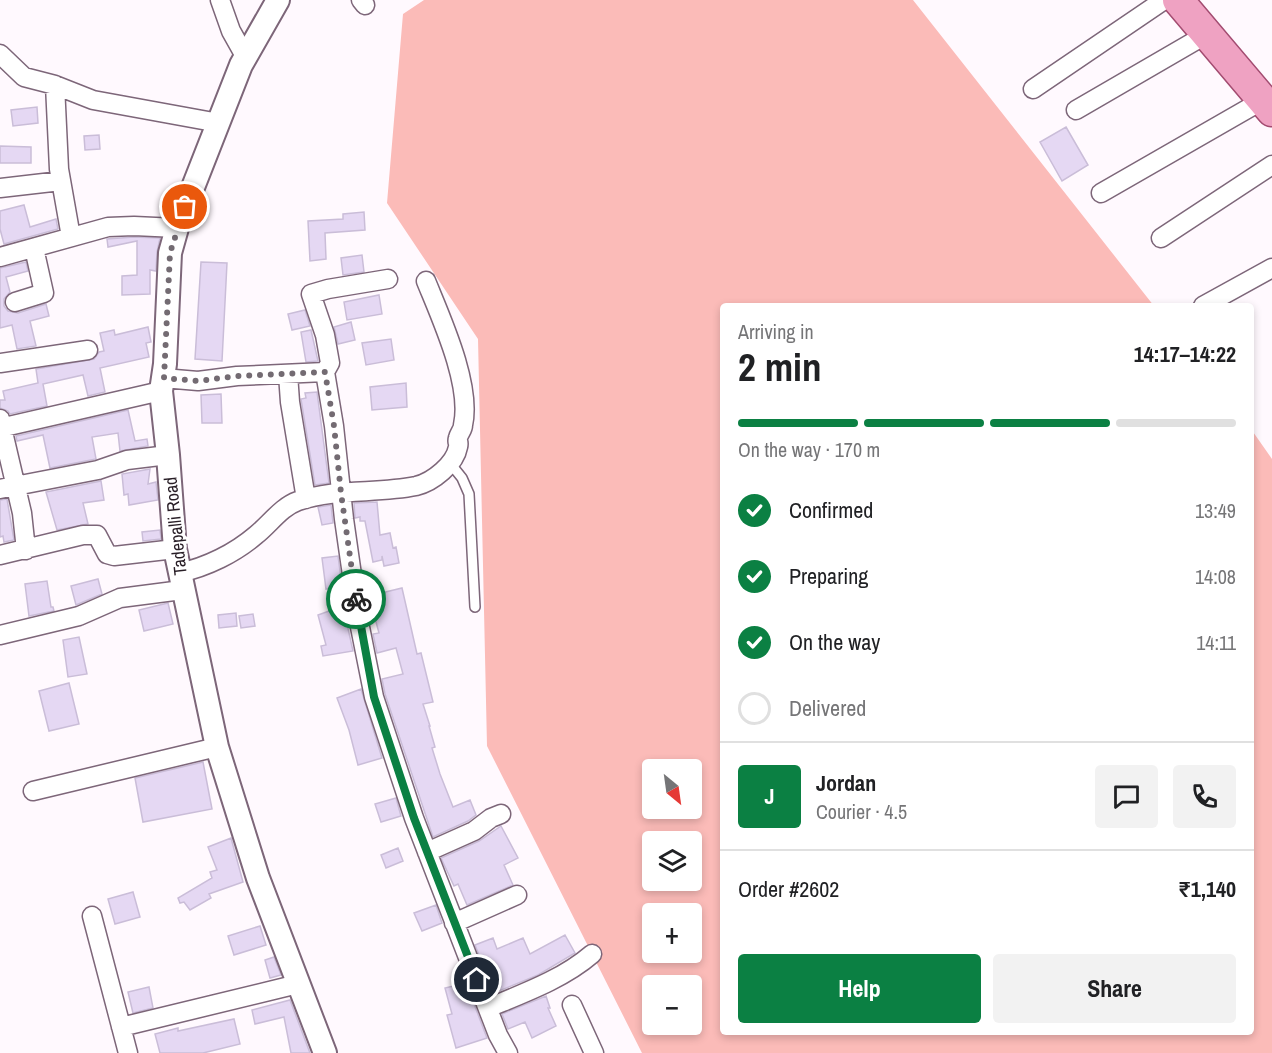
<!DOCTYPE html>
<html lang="en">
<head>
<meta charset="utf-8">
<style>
  body { margin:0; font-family:"Archivo Narrow",sans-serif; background:#f2f2f2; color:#202124; height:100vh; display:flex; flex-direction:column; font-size:22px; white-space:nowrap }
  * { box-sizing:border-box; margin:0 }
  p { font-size:20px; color:#757577 }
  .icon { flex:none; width:33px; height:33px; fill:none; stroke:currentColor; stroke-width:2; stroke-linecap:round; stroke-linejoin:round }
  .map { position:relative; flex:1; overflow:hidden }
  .panel { position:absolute; left:720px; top:303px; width:534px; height:732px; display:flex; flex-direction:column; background:#fff; border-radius:6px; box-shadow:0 3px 9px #0003 }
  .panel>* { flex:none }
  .needle { width:39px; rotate:151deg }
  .fabs { position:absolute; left:642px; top:759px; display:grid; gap:12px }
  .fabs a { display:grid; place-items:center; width:60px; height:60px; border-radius:6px; background:#fff; box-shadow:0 3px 9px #0003; font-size:30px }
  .pin { position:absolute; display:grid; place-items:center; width:51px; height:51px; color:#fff; margin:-26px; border:3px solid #fff; border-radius:50%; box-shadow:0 2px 6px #0007 }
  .courier { position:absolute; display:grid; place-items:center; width:60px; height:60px; margin:-30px; border:4px solid #0b8043; border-radius:50%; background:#fff; color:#222; box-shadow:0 2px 8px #0007 }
  .headline em { font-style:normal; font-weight:700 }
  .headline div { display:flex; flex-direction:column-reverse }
  .headline { display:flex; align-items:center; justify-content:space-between; height:102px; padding:0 18px }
  h1 { font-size:39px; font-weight:700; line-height:45px }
  .bar { display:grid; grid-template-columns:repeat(4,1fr); gap:9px 6px; align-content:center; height:72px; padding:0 18px }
  .bar i { height:8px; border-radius:4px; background:#e0e0e0 }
  .bar .active { background:#0b8043 }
  .bar p { grid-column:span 4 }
  .line { display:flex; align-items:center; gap:15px; padding:0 18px; border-top:2px solid #e0e0e0 }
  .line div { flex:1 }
  .round { display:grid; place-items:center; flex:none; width:63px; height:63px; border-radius:6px; background:#f2f2f2 }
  ol { padding:0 18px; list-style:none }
  li { display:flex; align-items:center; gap:18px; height:66px }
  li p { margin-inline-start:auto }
  li .icon { padding:6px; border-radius:50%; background:#0b8043; color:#fff; stroke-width:4 }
  li:last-child { color:#757577 }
  li i { width:33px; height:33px; border:3px solid #e0e0e0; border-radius:50% }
  .action { display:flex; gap:12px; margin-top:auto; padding:12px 18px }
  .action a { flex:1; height:69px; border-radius:6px; background:#0b8043; color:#fff; font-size:24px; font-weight:700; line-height:69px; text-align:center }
  .action a+a { background:#f2f2f2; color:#202124 }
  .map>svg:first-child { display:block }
</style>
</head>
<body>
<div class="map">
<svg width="1272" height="1053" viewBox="0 0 1272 1053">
  <rect width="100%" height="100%" fill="#fff9fe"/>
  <path fill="#fbbbb8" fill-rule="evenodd" d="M 424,0 L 913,0 L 1154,306 L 723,306 L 723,1032 L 1251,1032 L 1251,429 L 1272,459 L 1272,1053 L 642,1053 L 487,746 L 478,339 L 387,203 L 403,14 ZM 652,770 L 692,770 L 692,808 L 652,808 ZM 652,842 L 692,842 L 692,880 L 652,880 ZM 652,914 L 692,914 L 692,952 L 652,952 ZM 652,986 L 692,986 L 692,1024 L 652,1024 Z"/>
  <path fill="#e5d8f3" stroke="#cabdd8" stroke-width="1.5" d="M 37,107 L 38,123 L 13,126 L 11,110 Z
    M 1066,127 L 1088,165 L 1062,181 L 1040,142 Z
    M 99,135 L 100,149 L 85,150 L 84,136 Z
    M 0,146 L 31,147 L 31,163 L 0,163 Z
    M 24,205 L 30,227 L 56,219 L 58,229 L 4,244 L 0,229 L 0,211 Z
    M 364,212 L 365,230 L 325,233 L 326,259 L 310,261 L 308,221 L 343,219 L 343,214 Z
    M 134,237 L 160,238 L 157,252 L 156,271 L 150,270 L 150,294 L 122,295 L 122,276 L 137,275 L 137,241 L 108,247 L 107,239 Z
    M 362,255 L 364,272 L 343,275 L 341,258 Z
    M 26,262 L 28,271 L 6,277 L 10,292 L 4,299 L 4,306 L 8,311 L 18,313 L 46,304 L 49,316 L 30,321 L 36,346 L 17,349 L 12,325 L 0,328 L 0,268 Z
    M 201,262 L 227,263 L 222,361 L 195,359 Z
    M 379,295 L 382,314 L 347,320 L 344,302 Z
    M 305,310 L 310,326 L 292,330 L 288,314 Z
    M 351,322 L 355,340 L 338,344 L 334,327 Z
    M 148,327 L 151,342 L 146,343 L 149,357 L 100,368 L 105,392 L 88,396 L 83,375 L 43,384 L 47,406 L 10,414 L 8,411 L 0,408 L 0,400 L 5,400 L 3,391 L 38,383 L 36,369 L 94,359 L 99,352 L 104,351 L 100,333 L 114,330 L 115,335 Z
    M 311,330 L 318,361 L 306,362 L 301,332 Z
    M 391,339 L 394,360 L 366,365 L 362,343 Z
    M 406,383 L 407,407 L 372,410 L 370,387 Z
    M 317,392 L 329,483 L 315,485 L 301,399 L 306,398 L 305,393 Z
    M 221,394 L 222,423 L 202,423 L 201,395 Z
    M 128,410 L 135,441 L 147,439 L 148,446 L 120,451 L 118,433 L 92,437 L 96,459 L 50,468 L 43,435 L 17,441 L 16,436 Z
    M 150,469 L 148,484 L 156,482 L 158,500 L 129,505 L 128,494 L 124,495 L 122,474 Z
    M 101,481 L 104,500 L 83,503 L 88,524 L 57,530 L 46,492 Z
    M 7,499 L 14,540 L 4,542 L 3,536 L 0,537 L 0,500 Z
    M 377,502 L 380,535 L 390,533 L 393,548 L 396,547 L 399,563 L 384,566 L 382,556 L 382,560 L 373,562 L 365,521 L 360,521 L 360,517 L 355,518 L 354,503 Z
    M 331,505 L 333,523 L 322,525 L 318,507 Z
    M 160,530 L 161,539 L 143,541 L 142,532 Z
    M 338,556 L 342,586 L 326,589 L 322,558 Z
    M 98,579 L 102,594 L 76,605 L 71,586 Z
    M 47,581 L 51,607 L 53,607 L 54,611 L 29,616 L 25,584 Z
    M 402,588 L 417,654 L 421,653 L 433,702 L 423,704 L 430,726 L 429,726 L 435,747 L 432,748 L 440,774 L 453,807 L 470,800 L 476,815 L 468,821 L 433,837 L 385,694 L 382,679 L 403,674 L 396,648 L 377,653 L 373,634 L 379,633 L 369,596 Z
    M 168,603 L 173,624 L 144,631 L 139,610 Z
    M 343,606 L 353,651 L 323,656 L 321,646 L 326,645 L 318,615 Z
    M 236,613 L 237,626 L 219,628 L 218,615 Z
    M 253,614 L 255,626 L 241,628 L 239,616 Z
    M 79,637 L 87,674 L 68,677 L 63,640 Z
    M 69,683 L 79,724 L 49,731 L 39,691 Z
    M 361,689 L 382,758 L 358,765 L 349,730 L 337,698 Z
    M 203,762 L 212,809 L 143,822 L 135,778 Z
    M 396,798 L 401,816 L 381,822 L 375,804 Z
    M 501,826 L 518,858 L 504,865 L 513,885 L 467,905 L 458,884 L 454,886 L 441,858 L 479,841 Z
    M 231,838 L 243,882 L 209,894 L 211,898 L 190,910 L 184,902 L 180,903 L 178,898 L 212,878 L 210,872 L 217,870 L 208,847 Z
    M 398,848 L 403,861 L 386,868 L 381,855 Z
    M 133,892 L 140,917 L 115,924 L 108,899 Z
    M 436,905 L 442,923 L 422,931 L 414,913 Z
    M 260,926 L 266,945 L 234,955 L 228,936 Z
    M 565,935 L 575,953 L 538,975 L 494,993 L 475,945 L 493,938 L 497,949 L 523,938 L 530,954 Z
    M 274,957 L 281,975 L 270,978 L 265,960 Z
    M 466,983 L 487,1038 L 456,1048 L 447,1015 L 452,1014 L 445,988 Z
    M 149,987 L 153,1008 L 133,1013 L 128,992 Z
    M 546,996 L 550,1008 L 548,1008 L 556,1026 L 532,1038 L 525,1022 L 508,1029 L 502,1014 Z
    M 290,1000 L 310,1053 L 291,1053 L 284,1017 L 255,1024 L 252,1010 Z
    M 234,1019 L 240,1044 L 203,1053 L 160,1053 L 155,1034 L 178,1028 L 178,1031 Z"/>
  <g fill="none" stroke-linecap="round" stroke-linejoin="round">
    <defs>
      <path id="service" d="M 450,463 L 462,478 L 469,494 L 475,607"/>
      <path id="minor" d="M 220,0 L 231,31 L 245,56
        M 361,0 L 365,5
        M 0,54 L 24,77 L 55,85 L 93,100 L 219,123
        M 55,85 L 59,169 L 71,237
        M 1033,89 L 1164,0
        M 1076,110 L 1207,34
        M 0,188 L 61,181
        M 1101,193 L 1263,100
        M 1161,238 L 1272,165
        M 0,257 L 108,227 L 134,226 L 177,228
        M 388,279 L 328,289 L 311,294 L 325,335 L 330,363 L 325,372 L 334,426 L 344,519 L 358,617 L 374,697 L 414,818 L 498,1035 L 508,1053
        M 15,302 L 44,293 L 34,248
        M 1203,306 L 1272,268
        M 0,363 L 88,350
        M 288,374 L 290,402 L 306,499
        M 163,378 L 198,381 L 237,376 L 325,372
        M 0,419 L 22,513 L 26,550
        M 0,428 L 161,391
        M 0,489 L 98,470 L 127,460 L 168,455
        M 0,555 L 83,535 L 97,535 L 107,554 L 114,556 L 175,549
        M 179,573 C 207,567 235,553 256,535 C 270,524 281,507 298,501 C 336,488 377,494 416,486 C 433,482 455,464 458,447 C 460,439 456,445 458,438 C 459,433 463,430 463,425 C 472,385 441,318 426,281
        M 0,635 L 79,616 L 120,598 L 182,590
        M 33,791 L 217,747
        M 427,852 L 474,831 L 491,818 L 501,814
        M 92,916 L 128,1053
        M 454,923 L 517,895
        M 572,1005 L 594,1053
        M 488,1008 C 524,993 563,979 592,954
        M 121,1027 L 298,984"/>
      <path id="tertiary" d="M 278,0 L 241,65 L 177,228 L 170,253 L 165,364 L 161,391 L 168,455 L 175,549 L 217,747 L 258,878 L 325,1053"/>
      <path id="primary" d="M 1178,0 L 1272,111"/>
    </defs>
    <use href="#service" stroke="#7d6679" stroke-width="12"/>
    <use href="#minor" stroke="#7d6679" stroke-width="21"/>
    <use href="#tertiary" stroke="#7d6679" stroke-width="26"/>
    <use href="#primary" stroke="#a34c71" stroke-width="33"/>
    <use href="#service" stroke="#fff" stroke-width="9"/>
    <use href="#minor" stroke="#fff" stroke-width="18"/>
    <use href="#tertiary" stroke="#fff" stroke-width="22"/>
    <use href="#primary" stroke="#efa2c2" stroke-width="30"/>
  </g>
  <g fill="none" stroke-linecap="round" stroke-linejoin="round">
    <path stroke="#736b72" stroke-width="6" stroke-dasharray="0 10.8" d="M 185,207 L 170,253 L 164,378 L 198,381 L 237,376 L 325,372 L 334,426 L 341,493 L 356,599"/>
    <path stroke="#0b8043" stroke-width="8" d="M 356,599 L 374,697 L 414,818 L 477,980"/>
  </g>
  <g text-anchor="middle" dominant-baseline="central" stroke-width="6" stroke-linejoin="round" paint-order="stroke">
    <g font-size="18" fill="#281e26" stroke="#fff">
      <text transform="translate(175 526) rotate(-96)">Tadepalli Road</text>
    </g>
  </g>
</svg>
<div class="fabs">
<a><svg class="needle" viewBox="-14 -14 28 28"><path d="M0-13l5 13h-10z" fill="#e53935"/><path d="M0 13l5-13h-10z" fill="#757577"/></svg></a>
<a><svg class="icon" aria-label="layers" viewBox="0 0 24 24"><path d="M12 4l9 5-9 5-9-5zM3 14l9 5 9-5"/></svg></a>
<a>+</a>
<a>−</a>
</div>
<div class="pin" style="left:185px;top:207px;background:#ea580c"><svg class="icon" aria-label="bag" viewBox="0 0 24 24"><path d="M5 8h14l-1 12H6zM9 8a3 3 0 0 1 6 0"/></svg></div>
<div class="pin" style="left:477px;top:980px;background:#1f2937"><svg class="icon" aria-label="home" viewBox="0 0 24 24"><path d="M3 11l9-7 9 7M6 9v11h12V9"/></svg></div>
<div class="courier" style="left:356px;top:599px"><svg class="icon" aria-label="bike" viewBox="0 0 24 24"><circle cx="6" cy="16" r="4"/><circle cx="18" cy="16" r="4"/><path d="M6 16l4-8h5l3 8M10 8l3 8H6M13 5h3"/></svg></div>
<section class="panel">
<div class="headline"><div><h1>2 min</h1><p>Arriving in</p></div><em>14:17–14:22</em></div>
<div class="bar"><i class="active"></i><i class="active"></i><i class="active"></i><i></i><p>On the way · 170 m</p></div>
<ol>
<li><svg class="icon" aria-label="check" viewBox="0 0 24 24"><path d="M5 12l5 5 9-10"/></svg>Confirmed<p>13:49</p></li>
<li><svg class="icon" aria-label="check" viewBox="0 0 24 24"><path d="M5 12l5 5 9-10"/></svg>Preparing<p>14:08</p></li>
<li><svg class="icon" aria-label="check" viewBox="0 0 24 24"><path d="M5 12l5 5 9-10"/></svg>On the way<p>14:11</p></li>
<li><i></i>Delivered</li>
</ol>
<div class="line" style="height:108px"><b class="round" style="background:#0b8043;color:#fff">J</b><div><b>Jordan</b><p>Courier · 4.5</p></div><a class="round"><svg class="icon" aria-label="chat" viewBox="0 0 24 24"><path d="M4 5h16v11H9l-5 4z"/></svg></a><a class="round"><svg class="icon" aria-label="phone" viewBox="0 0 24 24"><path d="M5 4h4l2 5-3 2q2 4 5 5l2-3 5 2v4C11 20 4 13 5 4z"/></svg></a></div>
<div class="line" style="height:78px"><div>Order #2602</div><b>₹1,140</b></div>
<div class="action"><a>Help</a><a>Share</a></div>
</section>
</div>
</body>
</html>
